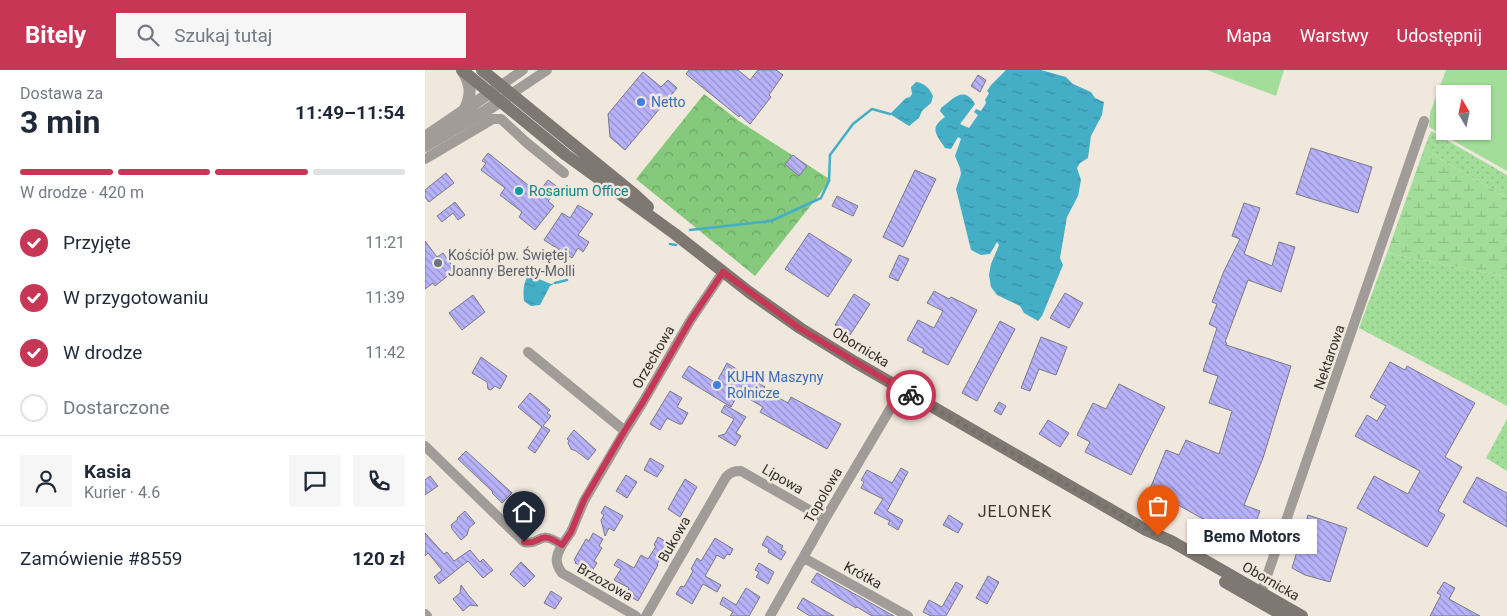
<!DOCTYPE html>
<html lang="pl">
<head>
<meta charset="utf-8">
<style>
  body { margin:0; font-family:Roboto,sans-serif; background:#f6f6f7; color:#1f2937; height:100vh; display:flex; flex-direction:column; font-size:19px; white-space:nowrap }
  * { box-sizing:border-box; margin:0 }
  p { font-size:16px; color:#747a83 }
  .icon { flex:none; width:28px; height:28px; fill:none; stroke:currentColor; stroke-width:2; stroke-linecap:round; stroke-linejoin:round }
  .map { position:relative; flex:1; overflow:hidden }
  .panel { display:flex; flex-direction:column; background:#fff; width:425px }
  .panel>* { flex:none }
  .needle { width:32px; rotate:351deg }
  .buttons { position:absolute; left:1011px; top:15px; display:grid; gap:10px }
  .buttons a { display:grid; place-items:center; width:55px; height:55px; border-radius:0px; background:#fff; box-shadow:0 1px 4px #0004; font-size:25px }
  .pin { position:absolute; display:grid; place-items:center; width:42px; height:42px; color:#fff; margin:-51px -21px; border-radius:50% 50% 50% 0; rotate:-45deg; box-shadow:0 0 5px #0007 }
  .pin .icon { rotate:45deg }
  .courier { position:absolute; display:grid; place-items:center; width:50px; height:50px; margin:-25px; border:4px solid #c73755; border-radius:50%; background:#fff; color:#222; box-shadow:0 1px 6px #0007 }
  .bubble { position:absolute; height:35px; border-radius:0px; background:#fff; box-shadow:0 1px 4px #0004; font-size:16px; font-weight:700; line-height:35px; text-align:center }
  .overview em { font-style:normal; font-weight:700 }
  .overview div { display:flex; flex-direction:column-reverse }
  .overview { display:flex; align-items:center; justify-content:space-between; height:85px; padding:0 20px }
  h1 { font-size:32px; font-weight:700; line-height:38px }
  .bar { display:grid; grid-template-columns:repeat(4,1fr); gap:8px 5px; align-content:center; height:60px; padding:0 20px }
  .bar i { height:6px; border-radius:4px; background:#e0e1e3 }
  .bar .active { background:#c73755 }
  .bar p { grid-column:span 4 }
  .line { display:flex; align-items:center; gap:12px; padding:0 20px; border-top:1px solid #e0e1e3 }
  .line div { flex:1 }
  .round { display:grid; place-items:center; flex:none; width:52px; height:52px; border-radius:0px; background:#f6f6f7 }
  ol { padding:0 20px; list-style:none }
  li { display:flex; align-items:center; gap:15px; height:55px }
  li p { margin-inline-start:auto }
  li .icon { padding:5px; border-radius:50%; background:#c73755; color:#fff; stroke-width:4 }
  li:last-child { color:#747a83 }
  li i { width:28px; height:28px; border:2px solid #e0e1e3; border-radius:50% }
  header { display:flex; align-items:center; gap:30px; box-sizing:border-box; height:70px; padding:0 25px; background:#c73755; color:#fff }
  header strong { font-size:24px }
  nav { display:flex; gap:28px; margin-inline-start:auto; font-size:18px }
  .search { width:350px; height:45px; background:#f6f6f7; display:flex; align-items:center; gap:12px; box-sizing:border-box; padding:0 18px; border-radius:0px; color:#747a83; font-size:19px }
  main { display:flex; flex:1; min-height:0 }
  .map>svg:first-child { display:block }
</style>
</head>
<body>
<header>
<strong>Bitely</strong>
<div class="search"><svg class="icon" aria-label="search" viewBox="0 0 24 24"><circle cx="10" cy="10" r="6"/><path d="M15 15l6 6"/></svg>Szukaj tutaj</div>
<nav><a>Mapa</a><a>Warstwy</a><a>Udostępnij</a></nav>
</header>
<main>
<section class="panel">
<div class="overview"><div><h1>3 min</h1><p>Dostawa za</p></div><em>11:49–11:54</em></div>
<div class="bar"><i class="active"></i><i class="active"></i><i class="active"></i><i></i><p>W drodze · 420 m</p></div>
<ol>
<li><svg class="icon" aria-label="check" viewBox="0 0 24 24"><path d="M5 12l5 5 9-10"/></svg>Przyjęte<p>11:21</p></li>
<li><svg class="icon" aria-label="check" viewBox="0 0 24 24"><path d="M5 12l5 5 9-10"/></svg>W przygotowaniu<p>11:39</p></li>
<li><svg class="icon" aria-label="check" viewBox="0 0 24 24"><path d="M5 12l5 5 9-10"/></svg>W drodze<p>11:42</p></li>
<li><i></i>Dostarczone</li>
</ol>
<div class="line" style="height:90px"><a class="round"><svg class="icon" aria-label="person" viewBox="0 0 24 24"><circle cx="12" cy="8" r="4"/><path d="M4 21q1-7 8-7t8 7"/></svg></a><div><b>Kasia</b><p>Kurier · 4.6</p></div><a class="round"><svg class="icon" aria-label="chat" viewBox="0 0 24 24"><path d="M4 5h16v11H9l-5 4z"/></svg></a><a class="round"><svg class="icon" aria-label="phone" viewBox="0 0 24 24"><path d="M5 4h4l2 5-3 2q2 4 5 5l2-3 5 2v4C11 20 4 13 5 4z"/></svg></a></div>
<div class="line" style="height:65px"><div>Zamówienie #8559</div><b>120 zł</b></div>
</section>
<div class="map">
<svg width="1082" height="546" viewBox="0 0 1082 546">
  <defs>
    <pattern id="grass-dots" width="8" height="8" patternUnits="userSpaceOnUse" patternTransform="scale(1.25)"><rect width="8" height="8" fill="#a2de99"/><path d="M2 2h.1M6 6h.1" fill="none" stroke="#8cbf84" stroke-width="1.8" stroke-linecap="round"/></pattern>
    <pattern id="forest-crowns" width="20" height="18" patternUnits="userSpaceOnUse" patternTransform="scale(1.25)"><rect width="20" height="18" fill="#85c97c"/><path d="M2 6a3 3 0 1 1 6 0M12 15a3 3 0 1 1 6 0" fill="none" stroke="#6da466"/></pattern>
    <pattern id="wetland-marsh" width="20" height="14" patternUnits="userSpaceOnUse" patternTransform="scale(1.25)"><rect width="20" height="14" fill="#a2de99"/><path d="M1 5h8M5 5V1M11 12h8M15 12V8" fill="none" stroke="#8cbf84"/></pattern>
    <pattern id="water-ripples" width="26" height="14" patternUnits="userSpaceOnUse" patternTransform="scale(1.25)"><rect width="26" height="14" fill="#45aec7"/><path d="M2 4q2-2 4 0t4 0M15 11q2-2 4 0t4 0" fill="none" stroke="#3a8ea2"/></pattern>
    <pattern id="building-back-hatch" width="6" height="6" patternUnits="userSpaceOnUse" patternTransform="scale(1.25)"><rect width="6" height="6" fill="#b7b2fa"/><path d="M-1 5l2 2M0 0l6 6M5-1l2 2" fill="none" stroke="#9591cb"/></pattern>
  </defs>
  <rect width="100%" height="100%" fill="#f1e8dd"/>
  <path fill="url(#grass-dots)" d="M 1006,61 L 1082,105 L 1082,128 L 999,79 Z
    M 962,183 L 1082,207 L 1082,336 L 934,258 Z
    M 1082,349 L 1082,401 L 1061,388 Z"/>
  <path fill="url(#forest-crowns)" d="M 279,24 L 314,51 L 406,110 L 330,206 L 211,109 Z"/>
  <path fill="url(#wetland-marsh)" d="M 999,79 L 1082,128 L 1082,207 L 962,183 Z"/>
  <path fill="#a2de99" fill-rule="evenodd" d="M 782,0 L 859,0 L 851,26 Z
    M 1021,0 L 1082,0 L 1082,101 L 1004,57 L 1005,43 ZM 1020,24 L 1058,24 L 1058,61 L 1020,61 Z"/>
  <path fill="url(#water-ripples)" d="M 581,0 L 616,0 L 641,7 L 648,14 L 666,22 L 670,28 L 679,32 L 677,45 L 666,66 L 663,88 L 655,93 L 652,98 L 656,110 L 653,126 L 642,147 L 635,188 L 638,195 L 617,246 L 613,251 L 599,243 L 595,236 L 572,225 L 566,217 L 564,205 L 566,194 L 574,175 L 572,172 L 565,184 L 556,185 L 546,180 L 531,119 L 536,104 L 535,98 L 530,86 L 536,69 L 533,67 L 526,79 L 520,78 C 511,64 504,58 520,47 L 515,41 L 516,38 C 528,29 539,15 550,34 L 535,54 L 544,58 L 553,45 L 549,42 L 551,39 L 556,41 L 561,33 L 560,30 L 564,23 L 562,21 L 566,15 Z
    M 491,12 C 500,13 505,19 508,26 L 506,33 L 497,41 L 494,48 L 484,56 L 465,44 L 481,28 L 485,27 L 487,24 L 486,17 Z
    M 104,205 L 126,214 L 130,213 L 125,216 L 115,235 L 106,236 L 99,231 C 98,223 98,211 104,205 Z"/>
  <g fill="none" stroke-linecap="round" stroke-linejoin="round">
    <path stroke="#45aec7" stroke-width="2.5" d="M 265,160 L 346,151 L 396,128 L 404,111 L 405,85 L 428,54 L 447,39 L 465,44
      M 245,174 L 251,175
      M 44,198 L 90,202 L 103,206
      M 130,213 L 142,210"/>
  </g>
  <path fill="url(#building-back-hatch)" stroke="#7a7985" d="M 264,0 L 313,0 L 325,10 L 333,0 L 351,0 L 358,5 L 344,25 L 346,27 L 325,54 L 315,45 L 314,47 L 261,4 Z
    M 218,2 L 236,17 L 243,10 L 252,18 L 200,80 L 185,67 L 183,44 Z
    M 553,5 L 561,10 L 555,22 L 546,16 Z
    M 886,78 L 947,97 L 933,143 L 871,124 Z
    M 63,83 L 113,123 L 123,110 L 134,118 L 123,131 L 129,136 L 110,160 L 94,147 L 97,142 L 75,125 L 80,118 L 56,100 L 61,93 L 57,91 Z
    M 368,85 L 382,96 L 374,106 L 360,94 Z
    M 490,100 L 511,109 L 478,177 L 458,167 Z
    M 21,103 L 29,113 L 4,132 L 0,127 L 0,120 Z
    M 412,126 L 433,136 L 428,146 L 407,136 Z
    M 30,132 L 40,145 L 33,150 L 28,143 L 17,152 L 12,146 Z
    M 819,133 L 835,138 L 819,184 L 847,196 L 854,172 L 870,177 L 856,222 L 823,210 L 800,272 L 802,273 L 801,275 L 866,296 L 838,388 L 819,435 L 835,441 L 826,465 L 811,459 L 808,466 L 725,419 L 741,380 L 754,385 L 761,370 L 794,384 L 807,341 L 784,333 L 793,306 L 778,301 L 792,258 L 784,254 L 792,234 L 787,232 L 799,201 L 815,169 L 807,166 Z
    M 153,135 L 168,144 L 153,165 L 164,172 L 158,182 L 153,178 L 147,188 L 119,170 L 137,143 L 145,148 Z
    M 384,163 L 427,190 L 403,227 L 360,199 Z
    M 0,171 L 12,187 L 18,183 L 29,198 L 24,202 L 25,204 L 10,216 L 8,213 L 0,219 Z
    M 474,185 L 484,189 L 473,211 L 464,207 Z
    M 509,221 L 524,229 L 526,227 L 552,240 L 523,295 L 497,282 L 499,279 L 482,270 L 493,250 L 509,258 L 518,241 L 502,233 Z
    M 640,223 L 658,233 L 644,258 L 625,248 Z
    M 429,224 L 445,234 L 425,265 L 410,255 Z
    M 48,225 L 60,242 L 37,260 L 24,243 Z
    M 575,251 L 590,259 L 552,331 L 537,323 Z
    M 616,267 L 642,277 L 631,305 L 614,299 L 605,321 L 596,318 Z
    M 56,287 L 82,306 L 75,319 L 70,316 L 66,320 L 63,319 L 62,312 L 47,303 Z
    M 965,292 L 980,300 L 982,296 L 1050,333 L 1020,387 L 1037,397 L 1013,441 L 1020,445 L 1002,477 L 932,438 L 949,406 L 983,424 L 995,401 L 930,366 L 942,345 L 952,351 L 961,336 L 945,327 Z
    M 302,293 L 340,317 L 338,319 L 363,333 L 366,327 L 416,354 L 402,379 L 335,342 L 338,337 L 314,323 L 306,337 L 257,307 L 264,296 L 291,313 Z
    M 694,314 L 740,337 L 706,405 L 660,382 L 665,372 L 652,365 L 668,333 L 681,339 Z
    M 245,321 L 257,328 L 252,337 L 263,343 L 257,354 L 254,354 L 242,348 L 235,360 L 225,354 Z
    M 105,323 L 125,340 L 122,343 L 126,346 L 118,356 L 125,360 L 110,383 L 103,378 L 117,357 L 93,337 Z
    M 574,332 L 581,336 L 576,345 L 569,341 Z
    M 300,335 L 321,347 L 311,363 L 316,366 L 310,376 L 293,366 L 300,364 L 309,349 L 296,342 Z
    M 623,350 L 644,363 L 635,377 L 614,364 Z
    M 149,360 L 171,380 L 163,390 L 151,381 L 146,379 L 143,373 L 144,371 L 142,369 Z
    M 41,381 L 87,423 L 77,433 L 67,423 L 68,422 L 33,389 Z
    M 225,388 L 239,396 L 232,407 L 219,400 Z
    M 476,398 L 483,402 L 462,441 L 478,450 L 473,460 L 463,454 L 465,451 L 449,443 L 458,429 L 436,418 L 439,412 L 436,410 L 442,400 L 467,413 Z
    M 201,405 L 212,412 L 202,428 L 191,421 Z
    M 5,406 L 13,416 L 0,425 L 0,410 Z
    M 1052,407 L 1082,423 L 1082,457 L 1038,432 Z
    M 260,409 L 272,417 L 255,447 L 243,439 Z
    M 180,436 L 198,446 L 189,461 L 184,458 L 180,466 L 176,450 L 179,445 L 176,443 Z
    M 100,438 L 106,443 L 108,441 L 114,448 L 104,458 L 91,446 Z
    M 40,441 L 50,453 L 44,458 L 42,465 L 36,470 L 27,459 L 26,455 L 33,449 L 32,448 Z
    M 524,445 L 538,454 L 533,463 L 518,455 Z
    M 883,445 L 922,458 L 905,512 L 880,505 L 867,498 Z
    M 0,463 L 19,484 L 22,482 L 29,491 L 45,480 L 55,492 L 58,489 L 68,500 L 58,508 L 43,491 L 14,514 L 9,507 L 17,500 L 3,483 L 0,486 Z
    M 168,463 L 178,469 L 174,476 L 177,478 L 169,491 L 172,493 L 167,501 L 150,493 L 151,492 L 149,490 L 161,469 L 164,471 Z
    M 342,466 L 358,476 L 356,479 L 361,482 L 356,490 L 343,482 L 344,479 L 337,475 Z
    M 233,467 L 245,474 L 232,494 L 233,495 L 213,531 L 201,524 L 204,518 L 189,510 L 196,499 L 189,495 L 193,489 L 209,498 L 216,485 L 223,489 L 231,476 L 229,475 Z
    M 290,468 L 308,479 L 305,485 L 302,484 L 299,489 L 292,485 L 280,506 L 296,515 L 292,522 L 278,514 L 267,534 L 251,524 L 256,516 L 259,517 L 268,501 L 266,499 L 272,488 L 276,491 Z
    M 96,492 L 110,506 L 99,517 L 85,504 Z
    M 334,493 L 349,502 L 343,514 L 331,507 L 334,502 L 330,500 Z
    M 392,503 L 469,546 L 447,546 L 432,537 L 431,538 L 386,512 Z
    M 563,506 L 574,512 L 562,534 L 551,528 Z
    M 531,512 L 538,516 L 521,546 L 506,546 L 498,542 L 504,530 L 517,537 Z
    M 1019,512 L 1030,518 L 1024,529 L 1055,546 L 1005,546 L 1016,525 L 1012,523 Z
    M 36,515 L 44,526 L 53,536 L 45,535 L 38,541 L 28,529 L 35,523 Z
    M 321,518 L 335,527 L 324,546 L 305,546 L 308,542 L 295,534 L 298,527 L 311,535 Z
    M 126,521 L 137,528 L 130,539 L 119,533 Z
    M 378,528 L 409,546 L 385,546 L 372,538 Z"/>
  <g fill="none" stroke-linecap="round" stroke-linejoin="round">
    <path stroke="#a19c98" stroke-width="10" d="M 75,16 L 98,0
      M 86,24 L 122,0
      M 0,89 L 68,49 L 76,49 L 102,73 L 139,103
      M 103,282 L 200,361
      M 0,376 L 99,472 C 117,476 112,458 137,475 C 131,486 129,492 137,503 L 211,546
      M 137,475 L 146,462 L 159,431 L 200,361 L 218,332 L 265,251 L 298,202
      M 379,488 L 483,546
      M 834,529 L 999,51
      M 0,544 L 2,546
      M 221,546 L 301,407 C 306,402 309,401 316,401 L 400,449
      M 345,546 L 400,449 L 477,319"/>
    <path stroke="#a19c98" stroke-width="12" d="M 37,0 C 46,14 47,24 40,39
      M 0,67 L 72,18
      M 0,76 L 59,42 L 83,26"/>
    <path stroke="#7e7772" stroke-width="12" d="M 37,0 L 141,85 L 250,164 L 324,222 L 375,258 L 430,292 L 721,460 L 746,471 L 877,546
      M 57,0 L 209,124 L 223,137
      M 800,512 L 859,546"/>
  </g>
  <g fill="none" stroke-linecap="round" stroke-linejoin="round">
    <path stroke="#756f69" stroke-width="5" stroke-dasharray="0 9" d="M 486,325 L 707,452 L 733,466"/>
    <path stroke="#c73755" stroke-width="6" d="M 99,472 C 117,476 112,458 137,475 L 146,462 L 159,430 L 200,360 L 218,332 L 265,251 L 298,202 L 374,258 L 486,325"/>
  </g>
  <g fill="#3f7fe0" stroke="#f1e8dd" stroke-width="2">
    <circle cx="216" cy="32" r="5"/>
    <circle cx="292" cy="315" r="5"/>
  </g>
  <circle fill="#0f9aa8" stroke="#f1e8dd" stroke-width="2" cx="94" cy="121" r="5"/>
  <circle fill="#6b7280" stroke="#f1e8dd" stroke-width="2" cx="13" cy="193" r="5"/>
  <g text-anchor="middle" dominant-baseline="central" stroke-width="5" stroke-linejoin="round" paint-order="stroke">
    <g font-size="14" fill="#366cbe" stroke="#f1e8dd" text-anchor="start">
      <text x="226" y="32">Netto</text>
      <text x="302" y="307">KUHN Maszyny<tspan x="302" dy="16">Rolnicze</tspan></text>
    </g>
    <g font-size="14" fill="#0d838f" stroke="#f1e8dd" text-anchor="start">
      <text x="104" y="121">Rosarium Office</text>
    </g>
    <g font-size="14" fill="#5b616d" stroke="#f1e8dd" text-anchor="start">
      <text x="23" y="185">Kościół pw. Świętej<tspan x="23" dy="16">Joanny Beretty-Molli</tspan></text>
    </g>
    <g font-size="14" fill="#322e2a" stroke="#f1e8dd">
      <text transform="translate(436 277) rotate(31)">Obornicka</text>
      <text transform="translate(228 287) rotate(-60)">Orzechowa</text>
      <text transform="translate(904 287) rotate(-71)">Nektarowa</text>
      <text transform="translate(358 409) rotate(30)">Lipowa</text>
      <text transform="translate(398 425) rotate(-60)">Topolowa</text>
      <text transform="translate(249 469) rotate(-60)">Bukowa</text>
      <text transform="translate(438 505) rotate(29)">Krótka</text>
      <text transform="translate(846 511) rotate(30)">Obornicka</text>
      <text transform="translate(180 512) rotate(30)">Brzozowa</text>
    </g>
    <g font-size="16" letter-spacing="1" fill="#3f372e" stroke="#f1e8dd">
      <text x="590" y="441">JELONEK</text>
    </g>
  </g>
</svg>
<div class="buttons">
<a><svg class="needle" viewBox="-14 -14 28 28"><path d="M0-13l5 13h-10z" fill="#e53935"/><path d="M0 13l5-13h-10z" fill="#747a83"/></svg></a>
</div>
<div class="pin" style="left:733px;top:466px;background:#ea580c"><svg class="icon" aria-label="bag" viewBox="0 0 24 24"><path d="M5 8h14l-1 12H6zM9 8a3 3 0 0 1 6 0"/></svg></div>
<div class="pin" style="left:99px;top:472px;background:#1f2937"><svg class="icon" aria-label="home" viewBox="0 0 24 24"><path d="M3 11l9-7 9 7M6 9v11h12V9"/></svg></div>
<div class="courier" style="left:486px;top:325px"><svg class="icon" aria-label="bike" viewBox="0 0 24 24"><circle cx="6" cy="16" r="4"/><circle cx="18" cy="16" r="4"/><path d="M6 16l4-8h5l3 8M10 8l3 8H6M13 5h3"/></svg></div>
<div class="bubble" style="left:762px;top:449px;width:130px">Bemo Motors</div>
</div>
</main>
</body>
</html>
